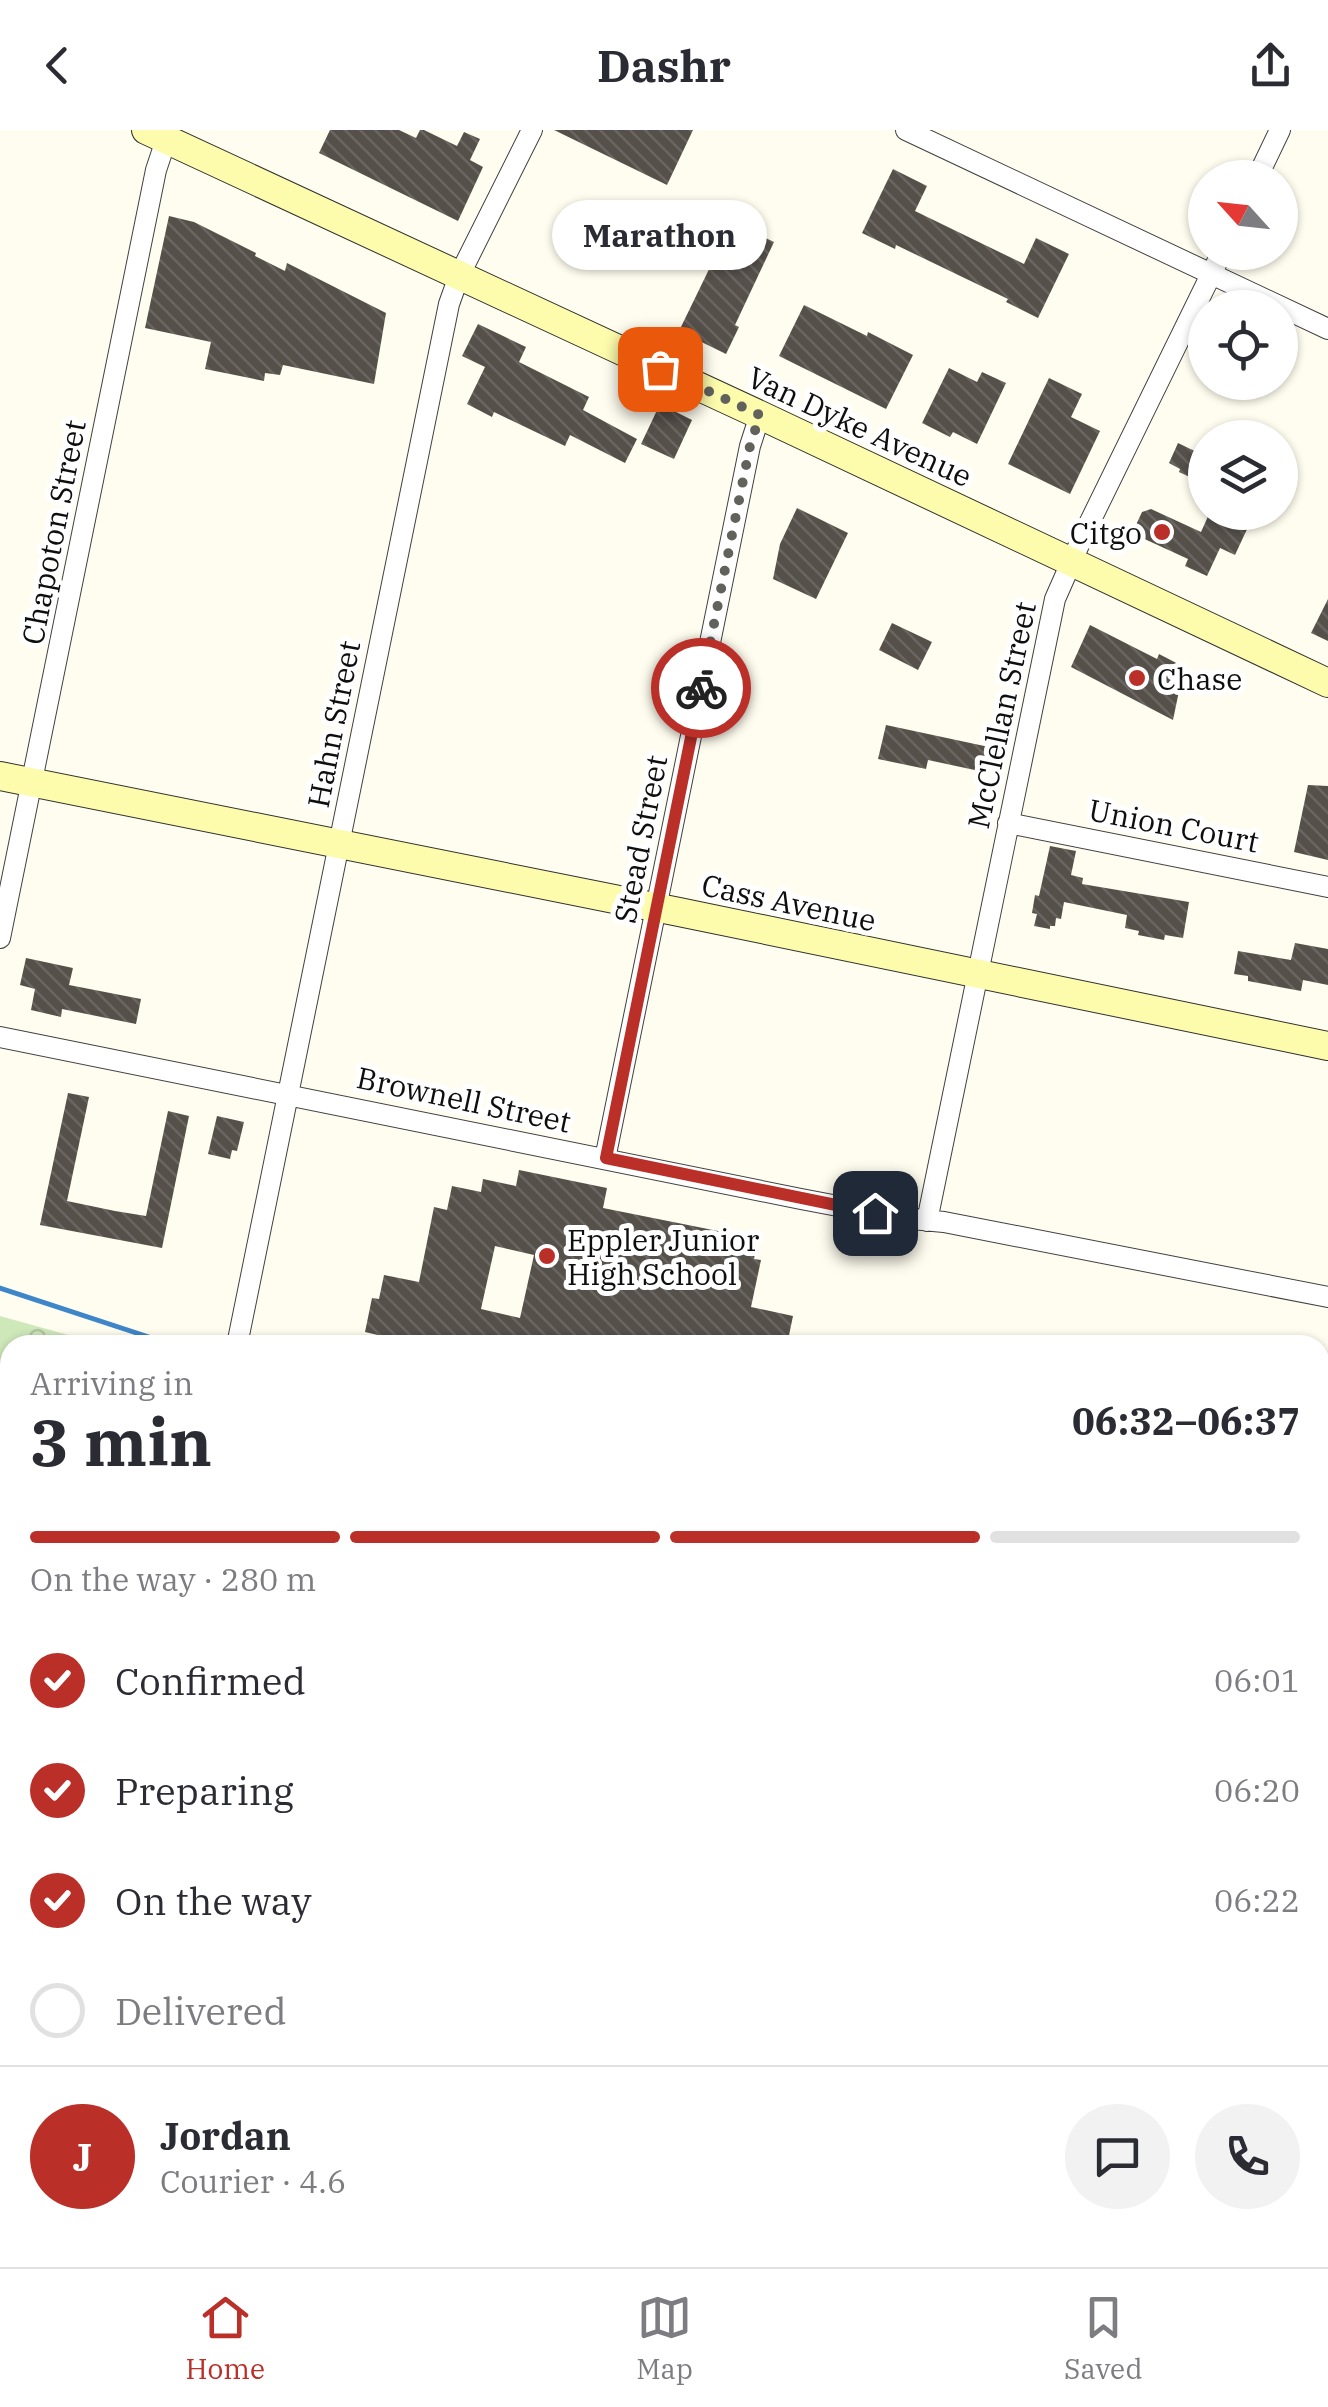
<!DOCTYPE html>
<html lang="en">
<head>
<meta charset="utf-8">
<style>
  body { margin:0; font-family:"IBM Plex Serif",serif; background:#f2f2f3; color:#2b2b33; height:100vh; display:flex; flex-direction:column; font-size:38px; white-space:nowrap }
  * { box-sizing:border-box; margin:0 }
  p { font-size:32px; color:#7c7c81 }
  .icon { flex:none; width:55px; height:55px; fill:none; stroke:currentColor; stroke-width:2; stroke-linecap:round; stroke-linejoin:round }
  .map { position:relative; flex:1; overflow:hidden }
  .details { position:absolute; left:0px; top:1205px; width:1330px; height:932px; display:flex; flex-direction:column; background:#fff; border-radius:30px 30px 0 0; box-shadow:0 2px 8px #0004 }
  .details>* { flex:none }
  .needle { width:65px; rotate:297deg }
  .buttons { position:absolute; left:1188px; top:30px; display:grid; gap:20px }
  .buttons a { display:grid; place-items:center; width:110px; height:110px; border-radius:50%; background:#fff; box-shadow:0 2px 8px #0004; font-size:50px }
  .pin { position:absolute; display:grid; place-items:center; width:85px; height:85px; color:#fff; margin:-42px; border-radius:20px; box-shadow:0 5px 15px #0006 }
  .courier { position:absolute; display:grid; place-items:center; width:100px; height:100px; margin:-50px; border:8px solid #bb2f29; border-radius:50%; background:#fff; color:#222; box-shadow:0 2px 12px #0007 }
  .bubble { position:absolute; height:70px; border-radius:35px; background:#fff; box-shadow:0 2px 8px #0004; font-size:32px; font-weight:700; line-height:70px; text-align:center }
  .head em { font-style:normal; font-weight:700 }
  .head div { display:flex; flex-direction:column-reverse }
  .head { display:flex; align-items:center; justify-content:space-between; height:170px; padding:0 30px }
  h1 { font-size:65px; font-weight:700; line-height:75px }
  .bar { display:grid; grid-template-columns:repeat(4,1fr); gap:15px 10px; align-content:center; height:120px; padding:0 30px }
  .bar i { height:12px; border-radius:8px; background:#e1e1e2 }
  .bar .selected { background:#bb2f29 }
  .bar p { grid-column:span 4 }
  .line { display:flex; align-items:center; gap:25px; padding:0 30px; border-top:2px solid #e1e1e2 }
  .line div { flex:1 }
  .round { display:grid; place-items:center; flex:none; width:105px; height:105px; border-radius:52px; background:#f2f2f3 }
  ol { padding:0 30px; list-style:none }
  li { display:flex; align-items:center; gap:30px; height:110px }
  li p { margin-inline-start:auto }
  li .icon { padding:10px; border-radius:50%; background:#bb2f29; color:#fff; stroke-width:4 }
  li:last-child { color:#7c7c81 }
  li i { width:55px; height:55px; border:5px solid #e1e1e2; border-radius:50% }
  header { display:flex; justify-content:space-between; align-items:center; height:130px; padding:0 30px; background:#fff; font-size:45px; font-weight:700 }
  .tab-bar { display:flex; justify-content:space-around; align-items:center; height:140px; border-top:2px solid #e1e1e2; background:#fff; font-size:28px; color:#7c7c81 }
  .tab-bar a { display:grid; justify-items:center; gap:5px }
  .tab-bar .selected { color:#bb2f29 }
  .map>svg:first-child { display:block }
</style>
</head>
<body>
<header><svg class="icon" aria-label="back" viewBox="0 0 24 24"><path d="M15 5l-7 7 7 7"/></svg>Dashr<svg class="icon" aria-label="share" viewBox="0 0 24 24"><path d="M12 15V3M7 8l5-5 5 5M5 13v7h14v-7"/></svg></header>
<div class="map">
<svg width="1328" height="2137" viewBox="0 0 1328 2137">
  <defs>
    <pattern id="park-crowns" width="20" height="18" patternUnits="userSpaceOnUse" patternTransform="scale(2.5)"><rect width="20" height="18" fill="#cee8ba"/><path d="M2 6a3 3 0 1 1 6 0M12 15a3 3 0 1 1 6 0" fill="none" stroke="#b0c69f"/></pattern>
    <pattern id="water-ripples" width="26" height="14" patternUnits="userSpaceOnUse" patternTransform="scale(2.5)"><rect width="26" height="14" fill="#b5d7f5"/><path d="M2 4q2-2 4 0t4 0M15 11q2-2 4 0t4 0" fill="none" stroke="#9ab7d1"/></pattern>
    <pattern id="building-back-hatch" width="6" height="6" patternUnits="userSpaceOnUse" patternTransform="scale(2.5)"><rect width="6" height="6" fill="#56504b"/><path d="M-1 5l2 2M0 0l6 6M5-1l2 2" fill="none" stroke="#696561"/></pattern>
  </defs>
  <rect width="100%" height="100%" fill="#fffdef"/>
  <path fill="#cee8ba" d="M 901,2128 L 1166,2128 L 1162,2137 L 898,2137 Z"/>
  <path fill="url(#park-crowns)" d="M 0,1186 L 104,1215 L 10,1215 L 10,1964 L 0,1957 Z"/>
  <path fill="url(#water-ripples)" stroke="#3e86ca" stroke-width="2.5" d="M 5,2034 L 10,2035 L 10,2128 L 67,2128 L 57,2137 L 0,2137 L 0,2036 Z
    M 68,2128 L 175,2128 L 186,2137 L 78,2137 L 74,2131 Z
    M 563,2128 L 668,2128 L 653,2137 L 546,2137 Z"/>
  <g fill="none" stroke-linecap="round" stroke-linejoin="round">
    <path stroke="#3e86ca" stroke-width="5" d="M 0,1158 L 167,1213"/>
  </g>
  <path fill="url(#building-back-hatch)" fill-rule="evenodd" d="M 330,0 L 399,0 L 416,8 L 420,0 L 424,0 L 457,16 L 464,2 L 480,9 L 470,30 L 483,37 L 458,91 L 319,23 Z
    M 554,0 L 693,0 L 667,55 Z
    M 893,39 L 927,56 L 915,81 L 1024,134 L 1036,108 L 1069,124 L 1038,188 L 1006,172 L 1008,169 L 896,115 L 895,119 L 862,103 Z
    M 169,86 L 194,92 L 256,123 L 255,126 L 285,141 L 287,133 L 386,183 L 374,254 L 283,235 L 280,245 L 265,243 L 264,251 L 205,239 L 211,212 L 145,198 Z
    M 732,92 L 774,112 L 735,195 L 739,197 L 726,224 L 679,201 Z
    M 804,175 L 867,206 L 868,202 L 913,225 L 886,279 L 779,226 Z
    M 478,194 L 526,217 L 519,232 L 589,267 L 583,280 L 637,309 L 625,333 L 570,305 L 565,316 L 494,282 L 492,287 L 467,274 L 485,237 L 462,226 Z
    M 949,238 L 977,252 L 982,242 L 1006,253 L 977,314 L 953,302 L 950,307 L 922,293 Z
    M 1049,248 L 1082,264 L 1071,287 L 1100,301 L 1070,364 L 1008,334 Z
    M 660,274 L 692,290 L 674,329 L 641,314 Z
    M 1178,313 L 1205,326 L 1205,349 L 1198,346 L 1196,350 L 1179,342 L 1180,339 L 1169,333 Z
    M 797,378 L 848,403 L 816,469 L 773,449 L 780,414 Z
    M 1151,379 L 1201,402 L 1210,382 L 1255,382 L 1235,425 L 1220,418 L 1207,446 L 1185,436 L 1188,429 L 1138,406 L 1135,397 L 1142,382 Z
    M 1328,469 L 1328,511 L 1311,503 Z
    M 892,493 L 932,512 L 918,540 L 879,520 Z
    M 1090,495 L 1157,529 L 1159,524 L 1184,537 L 1173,590 L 1071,537 Z
    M 886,595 L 989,617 L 984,642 L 928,630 L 926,639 L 878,629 Z
    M 1308,655 L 1328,656 L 1328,730 L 1294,722 Z
    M 1050,716 L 1076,721 L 1071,745 L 1083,748 L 1082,754 L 1189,772 L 1183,808 L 1165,805 L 1164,810 L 1138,805 L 1139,801 L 1125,798 L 1127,785 L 1064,772 L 1061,789 L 1056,788 L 1055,796 L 1050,796 L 1050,799 L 1034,796 L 1037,784 L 1032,783 L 1035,765 L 1039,766 Z
    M 1295,813 L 1328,819 L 1328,855 L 1303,850 L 1301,861 L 1248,851 L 1248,846 L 1234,844 L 1238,821 L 1291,830 Z
    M 26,828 L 73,838 L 69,855 L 141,869 L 136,894 L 62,879 L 61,887 L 31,880 L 35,859 L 20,855 Z
    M 68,963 L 89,967 L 67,1071 L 115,1081 L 146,1086 L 168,981 L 189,986 L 162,1118 L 40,1095 Z
    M 217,986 L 244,992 L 237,1021 L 232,1020 L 230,1029 L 208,1024 Z
    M 519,1040 L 607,1058 L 603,1078 L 758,1109 L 754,1129 L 761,1130 L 751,1177 L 793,1186 L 787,1215 L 421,1215 L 365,1202 L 372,1168 L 379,1169 L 384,1145 L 419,1152 L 434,1077 L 447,1080 L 452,1056 L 481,1062 L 483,1049 L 516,1056 ZM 495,1116 L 534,1125 L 520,1188 L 481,1179 Z"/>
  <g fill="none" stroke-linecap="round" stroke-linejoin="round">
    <defs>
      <path id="street" d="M 906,0 L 1328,199
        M 1257,48 L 1280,0
        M 1008,693 L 1328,757
        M 0,808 L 156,40 L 166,10
        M 0,907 L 801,1069 L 901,1088 L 944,1092 L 1328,1167
        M 605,1029 L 750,316 L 760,285
        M 927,1091 L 1055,469 L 1082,408 L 1222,122
        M 237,1215 L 449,174 L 459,146 L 532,0"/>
      <path id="secondary" d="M 146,0 L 760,285 L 1328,553
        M 0,646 L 679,782 L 1328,916
        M 1320,2137 L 1328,2115"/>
    </defs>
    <use href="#street" stroke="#414141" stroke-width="22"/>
    <use href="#secondary" stroke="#303030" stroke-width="30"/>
    <use href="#street" stroke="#fff" stroke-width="20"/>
    <use href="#secondary" stroke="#fdfbac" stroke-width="28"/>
  </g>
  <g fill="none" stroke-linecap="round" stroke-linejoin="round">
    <path stroke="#62625d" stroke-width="10" stroke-dasharray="0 18" d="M 660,239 L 760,285 L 750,316 L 701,558"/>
    <path stroke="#bb2f29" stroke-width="12" d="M 701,558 L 606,1028 L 875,1083"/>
  </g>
  <g fill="#bb2f29" stroke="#fff" stroke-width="4">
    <circle cx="1162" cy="402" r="10"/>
    <circle cx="1137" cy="548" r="10"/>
    <circle cx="547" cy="1126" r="10"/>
  </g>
  <g text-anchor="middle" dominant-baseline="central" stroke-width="10" stroke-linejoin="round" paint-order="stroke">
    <g font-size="30" fill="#0e0e0e" stroke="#fff">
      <text transform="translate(860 296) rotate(25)">Van Dyke Avenue</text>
      <text transform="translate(53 402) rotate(-79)">Chapoton Street</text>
      <text transform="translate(1001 585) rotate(-78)">McClellan Street</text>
      <text transform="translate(333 594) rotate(-79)">Hahn Street</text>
      <text transform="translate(1174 695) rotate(11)">Union Court</text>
      <text transform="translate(640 709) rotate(-79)">Stead Street</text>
      <text transform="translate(789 772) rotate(12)">Cass Avenue</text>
      <text transform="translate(464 969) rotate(12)">Brownell Street</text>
    </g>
    <g font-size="30" fill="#0e0e0e" stroke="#fff" text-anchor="start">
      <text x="1142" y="402" text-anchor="end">Citgo</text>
      <text x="1157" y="548">Chase</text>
      <text x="567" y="1109">Eppler Junior<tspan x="567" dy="34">High School</tspan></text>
    </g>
  </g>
</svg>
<div class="buttons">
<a><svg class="needle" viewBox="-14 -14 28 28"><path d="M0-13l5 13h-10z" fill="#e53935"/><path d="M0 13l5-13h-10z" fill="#7c7c81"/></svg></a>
<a><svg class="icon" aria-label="locate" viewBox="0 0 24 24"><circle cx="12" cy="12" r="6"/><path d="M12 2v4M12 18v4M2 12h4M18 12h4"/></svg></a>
<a><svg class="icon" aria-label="layers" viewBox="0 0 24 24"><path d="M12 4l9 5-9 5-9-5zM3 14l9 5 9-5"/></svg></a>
</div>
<div class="pin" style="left:660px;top:239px;background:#ea580c"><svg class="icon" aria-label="bag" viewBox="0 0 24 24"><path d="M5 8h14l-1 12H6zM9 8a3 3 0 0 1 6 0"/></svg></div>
<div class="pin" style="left:875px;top:1083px;background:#1f2937"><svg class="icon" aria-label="home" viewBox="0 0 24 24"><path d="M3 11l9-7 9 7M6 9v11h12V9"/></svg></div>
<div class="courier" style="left:701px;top:558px"><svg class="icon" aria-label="bike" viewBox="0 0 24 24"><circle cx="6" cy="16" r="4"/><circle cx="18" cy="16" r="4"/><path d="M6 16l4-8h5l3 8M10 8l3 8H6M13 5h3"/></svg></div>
<div class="bubble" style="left:552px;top:70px;width:215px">Marathon</div>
<section class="details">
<div class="head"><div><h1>3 min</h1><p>Arriving in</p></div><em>06:32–06:37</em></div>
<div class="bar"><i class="selected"></i><i class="selected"></i><i class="selected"></i><i></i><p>On the way · 280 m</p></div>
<ol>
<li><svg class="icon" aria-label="check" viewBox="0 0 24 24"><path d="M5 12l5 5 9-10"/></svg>Confirmed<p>06:01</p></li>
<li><svg class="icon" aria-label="check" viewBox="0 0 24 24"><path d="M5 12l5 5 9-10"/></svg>Preparing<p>06:20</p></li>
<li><svg class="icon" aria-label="check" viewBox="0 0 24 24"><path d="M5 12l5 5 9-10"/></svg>On the way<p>06:22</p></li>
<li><i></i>Delivered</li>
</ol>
<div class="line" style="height:180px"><b class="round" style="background:#bb2f29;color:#fff">J</b><div><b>Jordan</b><p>Courier · 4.6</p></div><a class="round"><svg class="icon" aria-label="chat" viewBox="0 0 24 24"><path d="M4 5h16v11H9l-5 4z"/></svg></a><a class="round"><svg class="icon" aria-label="phone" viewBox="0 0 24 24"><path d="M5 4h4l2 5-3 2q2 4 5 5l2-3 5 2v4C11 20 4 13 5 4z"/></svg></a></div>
</section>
</div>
<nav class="tab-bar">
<a class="selected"><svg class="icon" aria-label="home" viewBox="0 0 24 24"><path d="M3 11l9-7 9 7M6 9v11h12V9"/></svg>Home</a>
<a><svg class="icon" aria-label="map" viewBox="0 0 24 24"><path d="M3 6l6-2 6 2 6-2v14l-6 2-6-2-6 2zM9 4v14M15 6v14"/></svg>Map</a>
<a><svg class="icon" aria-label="saved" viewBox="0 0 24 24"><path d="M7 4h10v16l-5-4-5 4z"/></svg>Saved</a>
</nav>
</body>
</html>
